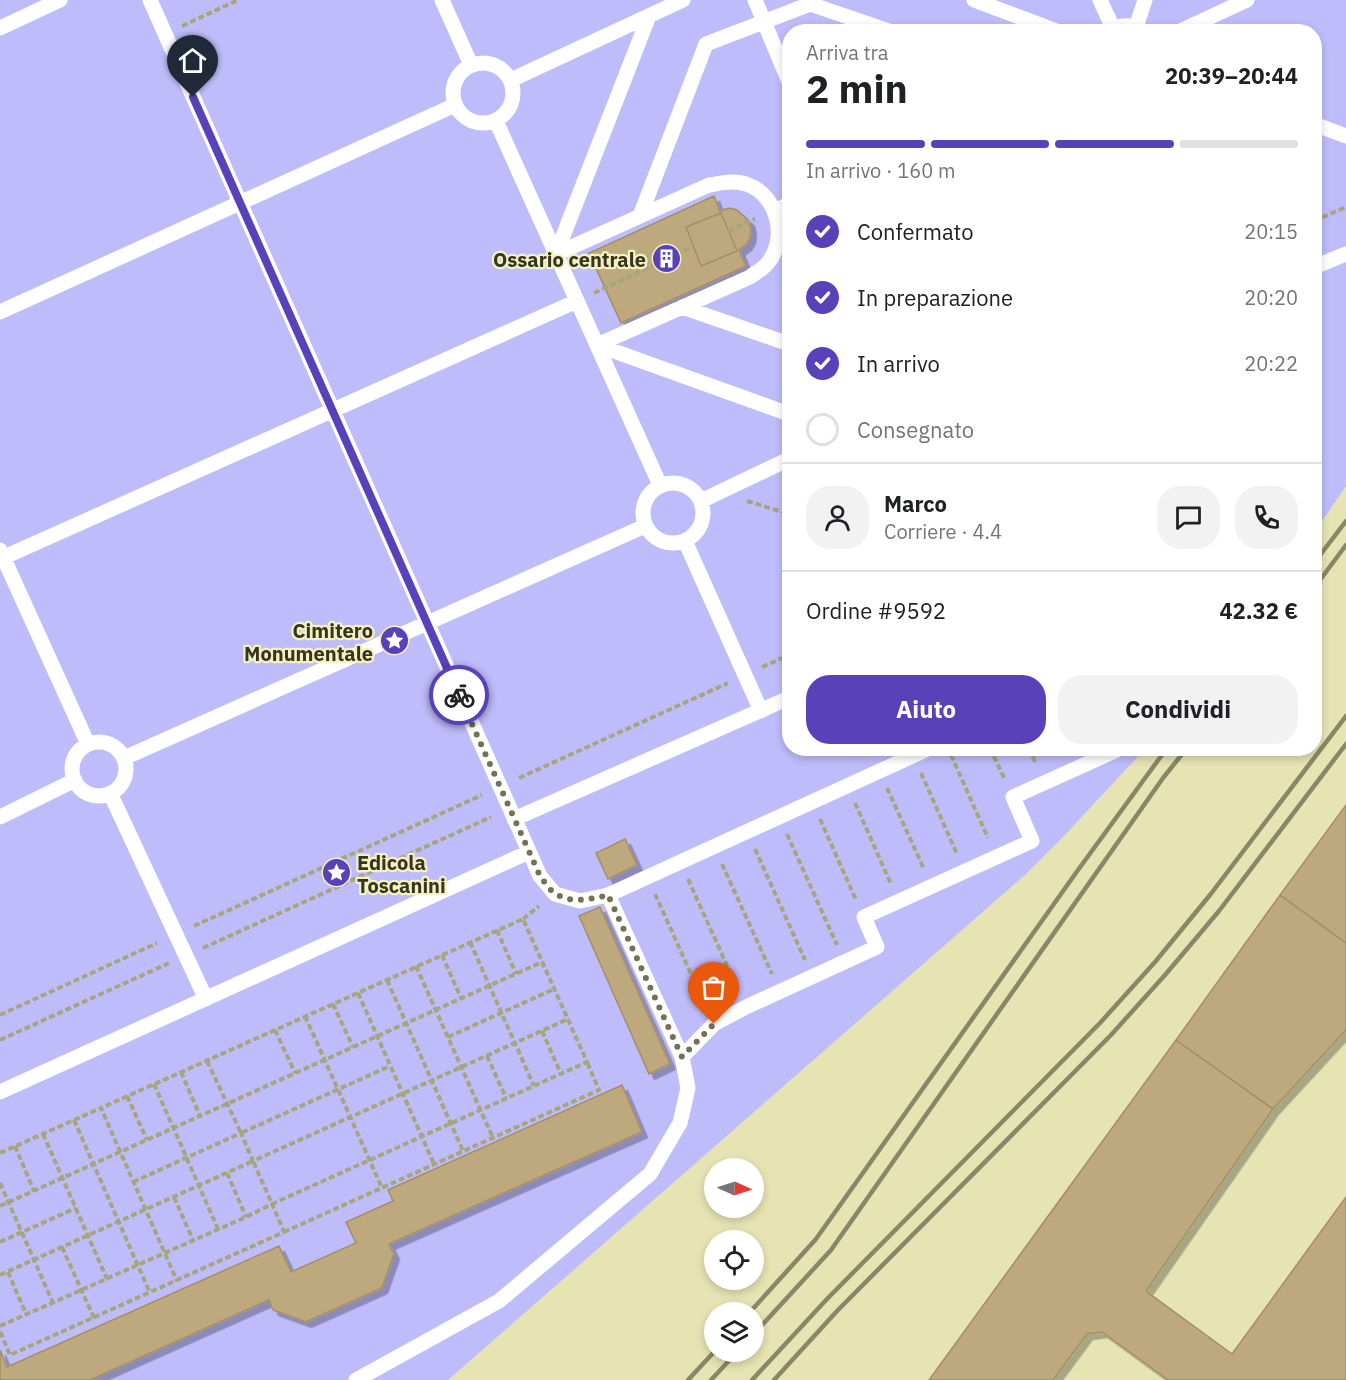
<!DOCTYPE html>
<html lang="it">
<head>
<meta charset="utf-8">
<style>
  body { margin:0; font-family:"IBM Plex Sans",sans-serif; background:#f2f2f2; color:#202124; height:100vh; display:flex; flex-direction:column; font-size:22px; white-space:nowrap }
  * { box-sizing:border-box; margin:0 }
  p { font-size:20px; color:#757577 }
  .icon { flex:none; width:33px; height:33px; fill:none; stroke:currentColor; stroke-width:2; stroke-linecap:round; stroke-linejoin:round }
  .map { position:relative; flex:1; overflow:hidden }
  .sheet { position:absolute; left:782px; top:24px; width:540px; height:732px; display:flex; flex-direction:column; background:#fff; border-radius:24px; box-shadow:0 3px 9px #0003 }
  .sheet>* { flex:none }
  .needle { width:39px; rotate:93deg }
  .controls { position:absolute; left:704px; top:1158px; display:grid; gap:12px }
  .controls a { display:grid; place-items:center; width:60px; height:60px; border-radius:50%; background:#fff; box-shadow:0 3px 9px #0003; font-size:30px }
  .pin { position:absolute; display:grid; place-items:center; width:51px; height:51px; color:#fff; margin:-62px -26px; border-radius:50% 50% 50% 0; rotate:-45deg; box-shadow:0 0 6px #0007 }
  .pin .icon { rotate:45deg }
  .courier { position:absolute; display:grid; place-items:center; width:60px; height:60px; margin:-30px; border:4px solid #5841b9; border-radius:50%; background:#fff; color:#222; box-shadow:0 2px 8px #0007 }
  .headline em { font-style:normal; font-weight:800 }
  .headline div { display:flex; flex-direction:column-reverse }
  .headline { display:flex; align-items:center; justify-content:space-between; height:102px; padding:0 24px }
  h1 { font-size:39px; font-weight:800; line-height:45px }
  .bar { display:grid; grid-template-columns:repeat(4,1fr); gap:9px 6px; align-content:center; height:72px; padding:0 24px }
  .bar i { height:8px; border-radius:4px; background:#e0e0e0 }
  .bar .on { background:#5841b9 }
  .bar p { grid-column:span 4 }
  .line { display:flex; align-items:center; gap:15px; padding:0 24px; border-top:2px solid #e0e0e0 }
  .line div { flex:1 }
  .round { display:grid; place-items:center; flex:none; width:63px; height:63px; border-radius:24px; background:#f2f2f2 }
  ol { padding:0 24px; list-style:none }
  li { display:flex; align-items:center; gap:18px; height:66px }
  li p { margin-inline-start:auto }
  li .icon { padding:6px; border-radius:50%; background:#5841b9; color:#fff; stroke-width:4 }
  li:last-child { color:#757577 }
  li i { width:33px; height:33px; border:3px solid #e0e0e0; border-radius:50% }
  .cta { display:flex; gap:12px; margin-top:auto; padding:12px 24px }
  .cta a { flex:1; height:69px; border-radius:24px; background:#5841b9; color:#fff; font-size:24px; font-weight:800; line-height:69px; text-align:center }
  .cta a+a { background:#f2f2f2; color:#202124 }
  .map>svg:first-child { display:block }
</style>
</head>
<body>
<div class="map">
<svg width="1346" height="1380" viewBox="0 0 1346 1380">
  <defs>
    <filter id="shadow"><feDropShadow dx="5.5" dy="5.5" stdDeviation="0" flood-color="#0004"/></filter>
  </defs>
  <rect width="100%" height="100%" fill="#e6e4b3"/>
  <path fill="#bfbcfb" d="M 0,0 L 1346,0 L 1346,486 L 1314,533 L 1314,32 L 789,32 L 789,748 L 1145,749 L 1063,837 L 1026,874 L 448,1380 L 0,1380 Z"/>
  <path fill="#bda97d" stroke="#a38f64" stroke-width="1.5" filter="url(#shadow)" d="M 714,196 L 720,211 L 729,208 L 737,210 L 749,221 L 751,229 L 750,238 L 746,245 L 739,250 L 746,266 L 621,323 L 589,253 Z
    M 721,213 L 737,251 L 701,266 L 686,227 Z
    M 1346,805 L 1346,943 L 1280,895 Z
    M 625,839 L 637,865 L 608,879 L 596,853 Z
    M 1280,895 L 1346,943 L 1346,1030 L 1273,1109 L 1176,1040 Z
    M 600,907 L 670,1064 L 649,1074 L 579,916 Z
    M 1176,1040 L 1273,1109 L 1146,1291 L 1232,1354 L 1346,1197 L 1346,1380 L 1168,1380 L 1102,1332 L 1087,1334 L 1053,1380 L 929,1380 Z
    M 622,1085 L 642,1132 L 389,1244 L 394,1254 L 382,1288 L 306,1322 L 273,1310 L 269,1300 L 90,1380 L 0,1380 L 0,1350 L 7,1367 L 279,1246 L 291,1272 L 356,1243 L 346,1222 L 393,1201 L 388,1190 Z"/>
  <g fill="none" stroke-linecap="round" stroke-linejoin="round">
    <path stroke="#a6a57e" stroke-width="4" stroke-dasharray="6 3" stroke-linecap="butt" d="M 182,26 L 238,0
      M 1314,221 L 1346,207
      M 728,231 L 755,219
      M 594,293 L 693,247
      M 747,501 L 789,514
      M 762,667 L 789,655
      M 990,748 L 1004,778
      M 1029,748 L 1036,764
      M 951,755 L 988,838
      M 921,773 L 957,854
      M 519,778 L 728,683
      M 887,788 L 924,869
      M 855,803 L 891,884
      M 820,819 L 856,900
      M 787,834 L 837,945
      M 755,849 L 805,960
      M 722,864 L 772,974
      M 688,879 L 738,990
      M 655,894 L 705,1005
      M 523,919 L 539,906
      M 194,926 L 482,795
      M 497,930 L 516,974
      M 470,942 L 534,1086
      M 203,948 L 491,817
      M 442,955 L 461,998
      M 416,966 L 493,1138
      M 387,980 L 463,1151
      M 358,993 L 434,1164
      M 333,1004 L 353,1047
      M 0,1015 L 157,943
      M 305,1016 L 382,1188
      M 275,1030 L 295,1073
      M 542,1031 L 561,1074
      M 448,1037 L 554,989
      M 0,1040 L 169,963
      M 487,1056 L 506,1098
      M 207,1061 L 241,1133 L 390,1066
      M 181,1072 L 200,1116
      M 154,1084 L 218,1229
      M 127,1096 L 147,1140
      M 74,1120 L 150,1293
      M 43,1134 L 107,1279
      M 15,1146 L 34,1191
      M 0,1153 L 101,1108 L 177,1281
      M 227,1173 L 246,1217
      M 133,1182 L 241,1133 L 253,1161 L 568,1019
      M 0,1183 L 53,1303
      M 174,1197 L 193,1240
      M 0,1206 L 542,962
      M 284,1232 L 599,1090 L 587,1062
      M 0,1242 L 76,1208
      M 62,1247 L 94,1318
      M 8,1272 L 26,1314
      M 0,1275 L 253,1161 L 272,1204 L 587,1062 L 523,919 L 101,1108
      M 0,1326 L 246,1217 L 272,1204 L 284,1232 L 10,1355 L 0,1331"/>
    <path stroke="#fff" stroke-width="15" d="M 150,0 L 540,876 L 555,894 L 580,901 L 608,895
      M 442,0 L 471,65
      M 755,0 L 789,82
      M 974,0 L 1059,32
      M 1100,0 L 1113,28
      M 649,16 L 556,254 L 709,185 C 722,183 733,180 746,184 C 779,195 789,242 765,266 C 761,270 755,273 750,277 L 597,345 L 789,414
      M 1136,27 L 1145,0
      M 0,28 L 60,0
      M 1108,32 C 1121,23 1132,24 1145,32
      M 1178,32 L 1247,0
      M453 93a30 30 0 1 1 60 0a30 30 0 1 1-60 0Z
      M 511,80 L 683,0
      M 496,121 L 660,485
      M 1314,124 L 1346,136
      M 775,211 L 789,204
      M 640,216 L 706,44 L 810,4 L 892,32
      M 1314,267 L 1346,254
      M 682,307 L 789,344
      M 0,312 L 455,105
      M643 513a30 30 0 1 1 60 0a30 30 0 1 1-60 0Z
      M 701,501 L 789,459
      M 685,541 L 761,711
      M 0,550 L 88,744
      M 0,559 L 577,301
      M72 769a27 27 0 1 1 54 0a27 27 0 1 1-54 0Z
      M 930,748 L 608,895 L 682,1057 L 714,1024 L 746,1007 L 877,947 L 864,917 L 1032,841 L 1013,797 L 1117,750 L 1116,748
      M 124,758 L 645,526
      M 110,793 L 206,999
      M 0,817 L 75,780
      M 514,819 L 789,698
      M 0,1092 L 529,852
      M 356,1380 L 499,1301 L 650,1174 L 680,1123 L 688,1088 L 682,1057"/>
    <path stroke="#898866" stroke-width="4.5" d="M 1314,563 L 1346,521
      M 1314,588 L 1346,545
      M 750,1312 L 816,1239 L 1078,870 L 1167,748
      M 753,1335 L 831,1250 L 1163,778 L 1187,748
      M 688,1380 L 714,1352
      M 711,1380 L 737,1352
      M 752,1380 L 827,1299 L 1100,1023 L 1155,962 L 1210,895 L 1346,716
      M 774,1380 L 838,1310 L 1111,1035 L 1165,975 L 1219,911 L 1346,744"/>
  </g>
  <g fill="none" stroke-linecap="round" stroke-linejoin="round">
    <path stroke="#747254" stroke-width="6" stroke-dasharray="0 10.8" d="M 459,695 L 540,876 C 544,881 550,891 556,894 C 573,904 591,899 608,895 L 682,1057 L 714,1024"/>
    <path stroke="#5841b9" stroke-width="8" d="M 193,97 L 459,695"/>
  </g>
  <defs>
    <symbol id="building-disc" viewBox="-11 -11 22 22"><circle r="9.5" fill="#5841b9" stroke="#f3f2c0"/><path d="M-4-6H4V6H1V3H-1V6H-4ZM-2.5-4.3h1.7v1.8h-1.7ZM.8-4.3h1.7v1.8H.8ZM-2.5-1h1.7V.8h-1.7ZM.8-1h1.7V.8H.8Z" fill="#fff"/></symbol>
    <symbol id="sight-disc" viewBox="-11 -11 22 22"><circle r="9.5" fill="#5841b9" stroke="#f3f2c0"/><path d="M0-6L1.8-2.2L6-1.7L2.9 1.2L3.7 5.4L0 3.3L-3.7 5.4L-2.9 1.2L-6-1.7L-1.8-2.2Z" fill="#fff"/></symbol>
  </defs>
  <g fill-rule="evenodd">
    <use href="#building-disc" x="650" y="242" width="33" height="33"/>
    <use href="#sight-disc" x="378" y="624" width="33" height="33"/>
    <use href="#sight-disc" x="320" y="856" width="33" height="33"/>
  </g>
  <g text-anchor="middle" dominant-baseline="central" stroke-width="4.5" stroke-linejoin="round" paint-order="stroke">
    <g font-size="20" font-weight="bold" fill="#363521" stroke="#f3f2c0" text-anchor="end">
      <text x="646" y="259">Ossario centrale</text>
      <text x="373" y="630">Cimitero<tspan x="373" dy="23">Monumentale</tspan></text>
      <text x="357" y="862" text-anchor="start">Edicola<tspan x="357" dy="23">Toscanini</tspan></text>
    </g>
  </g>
</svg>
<div class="controls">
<a><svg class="needle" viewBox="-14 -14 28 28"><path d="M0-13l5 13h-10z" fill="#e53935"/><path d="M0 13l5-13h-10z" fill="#757577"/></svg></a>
<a><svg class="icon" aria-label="locate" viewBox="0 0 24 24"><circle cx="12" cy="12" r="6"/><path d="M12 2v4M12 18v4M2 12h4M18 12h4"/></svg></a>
<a><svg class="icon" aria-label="layers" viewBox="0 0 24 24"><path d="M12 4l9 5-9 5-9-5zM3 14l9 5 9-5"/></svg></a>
</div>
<div class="pin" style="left:714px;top:1024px;background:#ea580c"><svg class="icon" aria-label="bag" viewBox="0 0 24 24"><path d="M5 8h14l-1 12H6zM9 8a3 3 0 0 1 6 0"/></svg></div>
<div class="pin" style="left:193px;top:97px;background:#1f2937"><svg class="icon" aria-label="home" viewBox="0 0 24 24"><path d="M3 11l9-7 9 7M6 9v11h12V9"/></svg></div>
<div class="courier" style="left:459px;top:695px"><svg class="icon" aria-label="bike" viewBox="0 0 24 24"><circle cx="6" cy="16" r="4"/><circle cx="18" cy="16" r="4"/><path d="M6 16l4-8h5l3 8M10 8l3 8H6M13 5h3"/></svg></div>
<section class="sheet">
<div class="headline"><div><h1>2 min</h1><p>Arriva tra</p></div><em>20:39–20:44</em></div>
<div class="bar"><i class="on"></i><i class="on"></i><i class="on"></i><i></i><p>In arrivo · 160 m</p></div>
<ol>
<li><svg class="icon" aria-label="check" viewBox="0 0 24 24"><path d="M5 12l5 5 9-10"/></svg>Confermato<p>20:15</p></li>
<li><svg class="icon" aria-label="check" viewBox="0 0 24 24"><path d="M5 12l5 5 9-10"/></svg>In preparazione<p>20:20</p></li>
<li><svg class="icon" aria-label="check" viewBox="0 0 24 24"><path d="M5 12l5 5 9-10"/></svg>In arrivo<p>20:22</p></li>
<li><i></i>Consegnato</li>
</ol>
<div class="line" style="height:108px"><a class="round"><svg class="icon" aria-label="person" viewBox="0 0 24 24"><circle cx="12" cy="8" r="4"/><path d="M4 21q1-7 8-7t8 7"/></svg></a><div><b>Marco</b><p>Corriere · 4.4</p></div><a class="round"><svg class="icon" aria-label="chat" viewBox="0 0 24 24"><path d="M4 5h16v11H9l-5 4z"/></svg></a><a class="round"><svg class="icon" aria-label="phone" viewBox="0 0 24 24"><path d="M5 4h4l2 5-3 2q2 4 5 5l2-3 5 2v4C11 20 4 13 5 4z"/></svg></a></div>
<div class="line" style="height:78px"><div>Ordine #9592</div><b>42.32 €</b></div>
<div class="cta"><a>Aiuto</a><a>Condividi</a></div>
</section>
</div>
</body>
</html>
